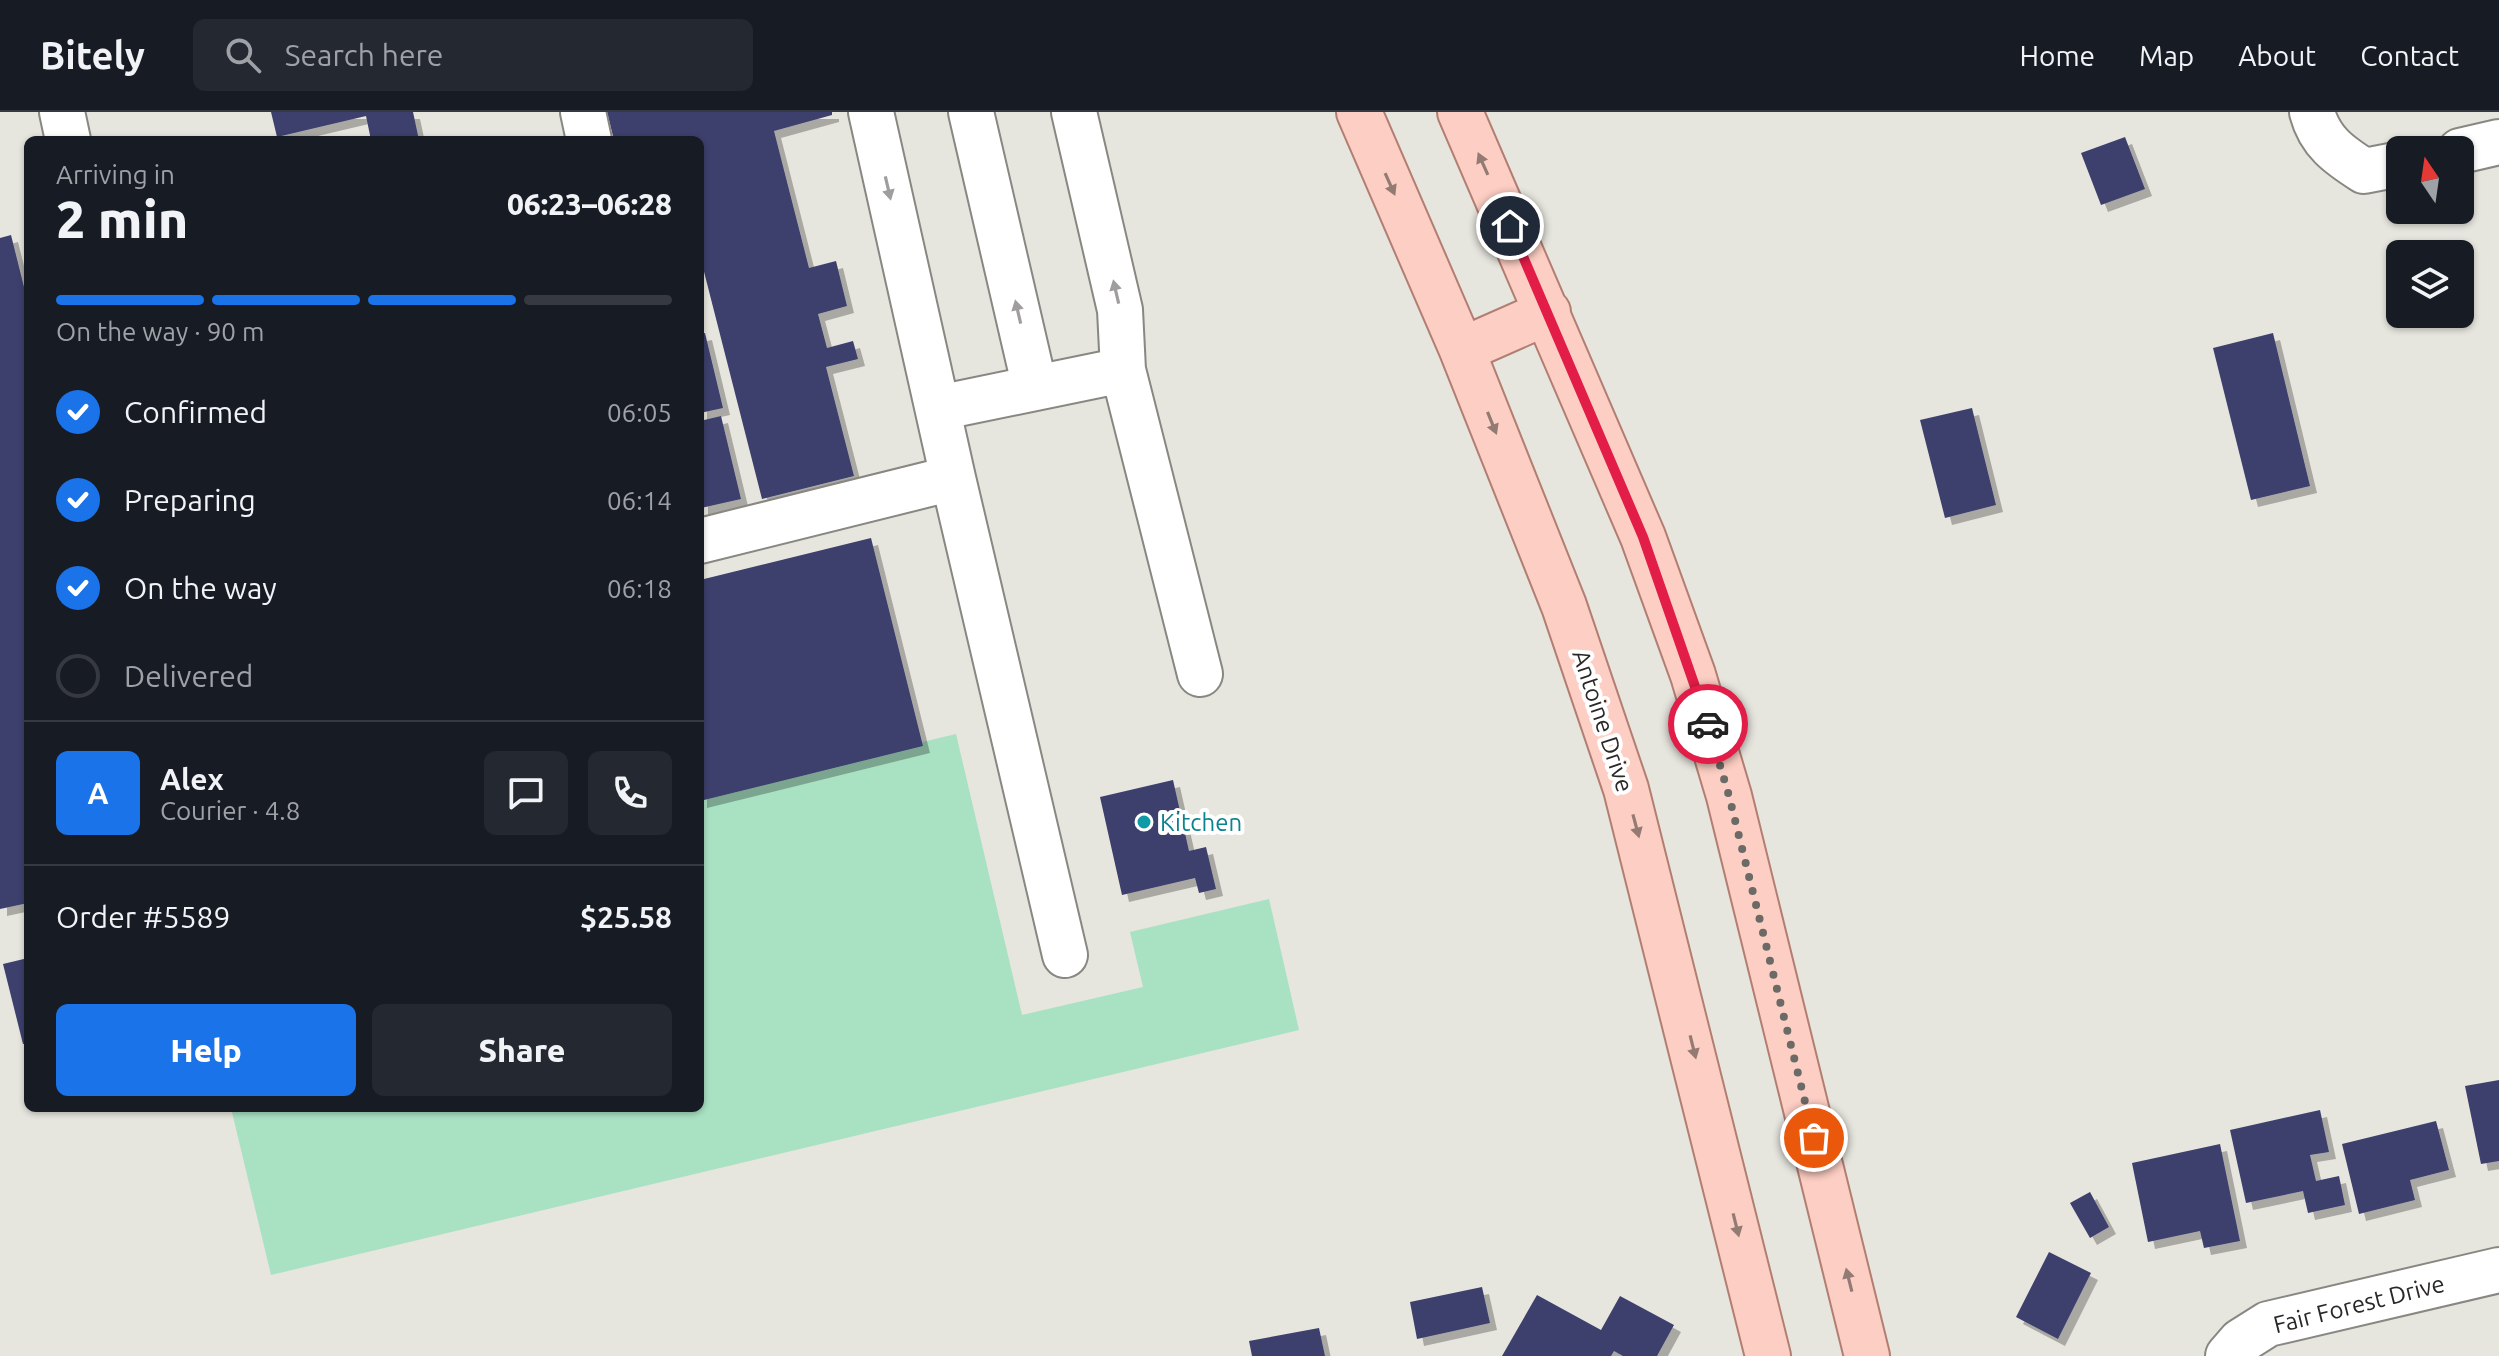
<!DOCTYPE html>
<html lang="en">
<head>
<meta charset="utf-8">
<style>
  body { margin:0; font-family:Ubuntu,sans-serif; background:#242831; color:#f1f3f6; height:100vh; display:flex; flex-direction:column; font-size:30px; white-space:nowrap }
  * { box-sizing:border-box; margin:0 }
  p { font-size:26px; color:#9ea1a6 }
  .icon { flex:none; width:44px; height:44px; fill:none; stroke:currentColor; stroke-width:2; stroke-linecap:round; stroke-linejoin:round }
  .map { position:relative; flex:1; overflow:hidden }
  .drawer { position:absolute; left:24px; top:24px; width:680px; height:976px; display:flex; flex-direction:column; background:#171b24; border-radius:12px; box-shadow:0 2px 6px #0004 }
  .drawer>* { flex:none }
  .needle { width:52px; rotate:347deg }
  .buttons { position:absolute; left:2386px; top:24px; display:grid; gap:16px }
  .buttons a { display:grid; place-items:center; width:88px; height:88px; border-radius:12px; background:#171b24; box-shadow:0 2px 6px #0004; font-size:40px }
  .pin { position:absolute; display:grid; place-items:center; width:68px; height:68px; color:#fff; margin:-34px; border:4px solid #fff; border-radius:50%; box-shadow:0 2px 8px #0007 }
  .courier { position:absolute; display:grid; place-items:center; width:80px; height:80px; margin:-40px; border:6px solid #e11d48; border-radius:50%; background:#fff; color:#222; box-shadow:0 2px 10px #0007 }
  .headline em { font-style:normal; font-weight:800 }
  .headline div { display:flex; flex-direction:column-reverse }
  .headline { display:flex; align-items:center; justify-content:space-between; height:136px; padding:0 32px }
  h1 { font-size:52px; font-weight:800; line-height:60px }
  .bar { display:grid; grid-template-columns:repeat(4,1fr); gap:12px 8px; align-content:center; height:96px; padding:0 32px }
  .bar i { height:10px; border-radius:6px; background:#363941 }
  .bar .selected { background:#1a73e8 }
  .bar p { grid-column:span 4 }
  .line { display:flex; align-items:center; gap:20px; padding:0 32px; border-top:2px solid #363941 }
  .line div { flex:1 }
  .round { display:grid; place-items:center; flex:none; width:84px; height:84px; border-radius:12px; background:#242831 }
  ol { padding:0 32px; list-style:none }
  li { display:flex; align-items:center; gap:24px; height:88px }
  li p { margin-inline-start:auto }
  li .icon { padding:8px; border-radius:50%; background:#1a73e8; color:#fff; stroke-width:4 }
  li:last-child { color:#9ea1a6 }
  li i { width:44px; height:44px; border:4px solid #363941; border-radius:50% }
  .button { display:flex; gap:16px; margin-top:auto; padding:16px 32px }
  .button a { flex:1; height:92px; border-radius:12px; background:#1a73e8; color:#fff; font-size:32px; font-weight:800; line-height:92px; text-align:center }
  .button a+a { background:#242831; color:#f1f3f6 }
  header { display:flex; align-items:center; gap:48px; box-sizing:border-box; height:112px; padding:0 40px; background:#171b24; border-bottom:2px solid #363941 }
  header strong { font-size:38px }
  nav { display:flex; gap:44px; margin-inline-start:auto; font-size:28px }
  .search { width:560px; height:72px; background:#242831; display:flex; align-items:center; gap:20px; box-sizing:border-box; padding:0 28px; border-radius:12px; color:#9ea1a6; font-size:30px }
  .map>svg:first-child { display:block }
</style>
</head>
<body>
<header>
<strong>Bitely</strong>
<div class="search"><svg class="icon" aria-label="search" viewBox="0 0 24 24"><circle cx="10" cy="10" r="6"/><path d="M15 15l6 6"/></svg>Search here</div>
<nav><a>Home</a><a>Map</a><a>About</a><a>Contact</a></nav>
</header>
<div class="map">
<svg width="2499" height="1244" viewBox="0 0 2499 1244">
  <defs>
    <filter id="shadow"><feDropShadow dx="7" dy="7" stdDeviation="0" flood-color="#0004"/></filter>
  </defs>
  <rect width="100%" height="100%" fill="#e6e5de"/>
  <path fill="#a9e1c3" d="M 956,622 L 1022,903 L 1143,875 L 1130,820 L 1269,787 L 1299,918 L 271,1163 L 231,996 L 700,996 L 700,683 Z"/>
  <path fill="#3d406c" filter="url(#shadow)" d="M 271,0 L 413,0 L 419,28 L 371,28 L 366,4 L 277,25 Z
    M 607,0 L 832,0 L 832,3 L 774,19 L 809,156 L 836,149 L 847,194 L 818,202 L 827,236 L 853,229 L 858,247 L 826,255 L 854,364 L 762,387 L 700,144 L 700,28 L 614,28 Z
    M 2125,25 L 2145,77 L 2101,93 L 2081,41 Z
    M 11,123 L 28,191 L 28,791 L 0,797 L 0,126 Z
    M 705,221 L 723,296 L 700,301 L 700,222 Z
    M 2273,221 L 2310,374 L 2251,388 L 2213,236 Z
    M 1972,296 L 1996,393 L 1945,406 L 1920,308 Z
    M 721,304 L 741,387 L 701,396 L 700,309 Z
    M 871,426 L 923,634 L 700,689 L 700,468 Z
    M 1173,668 L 1189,739 L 1206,735 L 1216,777 L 1199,781 L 1195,766 L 1122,783 L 1100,685 Z
    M 28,846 L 28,931 L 23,932 L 3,852 Z
    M 2499,968 L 2499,1049 L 2481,1052 L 2465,974 Z
    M 2320,998 L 2329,1040 L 2310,1043 L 2316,1069 L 2339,1064 L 2345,1093 L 2308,1101 L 2303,1079 L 2246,1091 L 2230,1018 Z
    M 2436,1009 L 2449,1058 L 2410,1068 L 2415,1088 L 2359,1102 L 2342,1032 Z
    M 2220,1032 L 2240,1129 L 2204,1136 L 2200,1119 L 2148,1130 L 2132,1051 Z
    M 2090,1080 L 2109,1115 L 2090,1126 L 2070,1091 Z
    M 2049,1140 L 2091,1161 L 2058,1227 L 2016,1205 Z
    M 1482,1175 L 1490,1211 L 1417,1227 L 1410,1190 Z
    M 1537,1183 L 1601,1218 L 1620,1184 L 1674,1213 L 1657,1244 L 1623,1244 L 1614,1239 L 1611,1244 L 1502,1244 Z
    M 1319,1216 L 1325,1244 L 1252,1244 L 1249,1229 Z"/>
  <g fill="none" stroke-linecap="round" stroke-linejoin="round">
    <defs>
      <path id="minor" d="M 62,0 L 68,28
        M 583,0 L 589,28
        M 871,0 L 953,366
        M 971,0 L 1035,276
        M 1074,0 L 1120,198 L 1123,258 L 1200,562
        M 2312,0 C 2320,30 2339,43 2364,59 L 2400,52
        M 2460,39 L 2499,30
        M 938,296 L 1123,258
        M 700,429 L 953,366 L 1065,843
        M 2228,1244 L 2241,1229 L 2268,1212 L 2499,1158"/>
      <path id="major" d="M 1359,0 L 1462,238 L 1564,494 L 1626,677 L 1768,1244
        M 1460,0 L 1643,425 L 1693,563 L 1729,684 L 1867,1244
        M 1462,238 L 1548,200"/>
    </defs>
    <use href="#minor" stroke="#898781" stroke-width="48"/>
    <use href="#major" stroke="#b27e72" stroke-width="48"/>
    <use href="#minor" stroke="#fff" stroke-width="44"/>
    <use href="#major" stroke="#fdcec3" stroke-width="44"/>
  </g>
  <defs><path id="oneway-solid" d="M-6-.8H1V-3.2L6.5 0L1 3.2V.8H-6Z" transform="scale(2)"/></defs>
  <g fill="#937b74">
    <use href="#oneway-solid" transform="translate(1483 52) rotate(-114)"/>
    <use href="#oneway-solid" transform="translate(1390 72) rotate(66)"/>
    <use href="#oneway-solid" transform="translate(1492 311) rotate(68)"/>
    <use href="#oneway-solid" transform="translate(1636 714) rotate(75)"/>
    <use href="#oneway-solid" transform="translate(1693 935) rotate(76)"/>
    <use href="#oneway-solid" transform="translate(1736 1113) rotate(76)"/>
    <use href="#oneway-solid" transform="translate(1849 1168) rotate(-104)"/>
  </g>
  <g fill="#9f9e9d">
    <use href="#oneway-solid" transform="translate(888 76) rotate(77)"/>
    <use href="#oneway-solid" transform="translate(1116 180) rotate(-103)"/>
    <use href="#oneway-solid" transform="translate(1018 200) rotate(-103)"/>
  </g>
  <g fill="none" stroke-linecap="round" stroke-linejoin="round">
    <path stroke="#6b6a66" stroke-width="8" stroke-dasharray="0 14.4" d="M 1708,612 L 1729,684 L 1814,1026"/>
    <path stroke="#e11d48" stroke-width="10" d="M 1510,114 L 1643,425 L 1708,612"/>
  </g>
  <circle fill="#0f9aa8" stroke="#fff" stroke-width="3" cx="1144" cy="710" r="8"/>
  <g text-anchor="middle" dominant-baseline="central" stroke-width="8" stroke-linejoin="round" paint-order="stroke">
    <g font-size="24" fill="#292826" stroke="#fff">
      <text transform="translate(1603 609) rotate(72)">Antoine Drive</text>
      <text transform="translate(2359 1192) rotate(-14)">Fair Forest Drive</text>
    </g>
    <g font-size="24" fill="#0d838f" stroke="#fff" text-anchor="start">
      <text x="1160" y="710">Kitchen</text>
    </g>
  </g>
</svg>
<div class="buttons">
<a><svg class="needle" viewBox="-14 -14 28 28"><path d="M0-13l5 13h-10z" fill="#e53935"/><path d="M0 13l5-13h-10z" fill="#9ea1a6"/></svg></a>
<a><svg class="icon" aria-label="layers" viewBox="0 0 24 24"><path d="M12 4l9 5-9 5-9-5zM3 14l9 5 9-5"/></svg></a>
</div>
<div class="pin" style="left:1814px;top:1026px;background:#ea580c"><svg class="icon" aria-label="bag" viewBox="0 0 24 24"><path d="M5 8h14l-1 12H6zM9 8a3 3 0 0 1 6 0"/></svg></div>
<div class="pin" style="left:1510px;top:114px;background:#1f2937"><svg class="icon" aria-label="home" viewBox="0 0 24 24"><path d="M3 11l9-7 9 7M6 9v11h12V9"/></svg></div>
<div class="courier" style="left:1708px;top:612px"><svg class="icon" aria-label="car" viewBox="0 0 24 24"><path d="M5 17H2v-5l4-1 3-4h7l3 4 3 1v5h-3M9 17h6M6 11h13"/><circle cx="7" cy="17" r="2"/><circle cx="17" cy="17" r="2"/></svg></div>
<section class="drawer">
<div class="headline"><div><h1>2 min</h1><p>Arriving in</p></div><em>06:23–06:28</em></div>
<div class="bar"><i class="selected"></i><i class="selected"></i><i class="selected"></i><i></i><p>On the way · 90 m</p></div>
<ol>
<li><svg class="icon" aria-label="check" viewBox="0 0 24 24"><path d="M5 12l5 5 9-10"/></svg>Confirmed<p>06:05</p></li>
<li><svg class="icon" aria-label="check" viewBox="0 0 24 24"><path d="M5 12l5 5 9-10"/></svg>Preparing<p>06:14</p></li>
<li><svg class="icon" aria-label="check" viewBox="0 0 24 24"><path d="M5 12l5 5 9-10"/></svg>On the way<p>06:18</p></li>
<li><i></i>Delivered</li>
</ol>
<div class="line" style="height:144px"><b class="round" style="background:#1a73e8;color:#fff">A</b><div><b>Alex</b><p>Courier · 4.8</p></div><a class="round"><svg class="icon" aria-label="chat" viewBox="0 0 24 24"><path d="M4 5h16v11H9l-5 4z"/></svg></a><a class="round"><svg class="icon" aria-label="phone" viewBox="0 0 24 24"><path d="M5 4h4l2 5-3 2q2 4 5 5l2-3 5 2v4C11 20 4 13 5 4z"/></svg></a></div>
<div class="line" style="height:104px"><div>Order #5589</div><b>$25.58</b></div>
<div class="button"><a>Help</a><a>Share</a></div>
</section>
</div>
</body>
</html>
